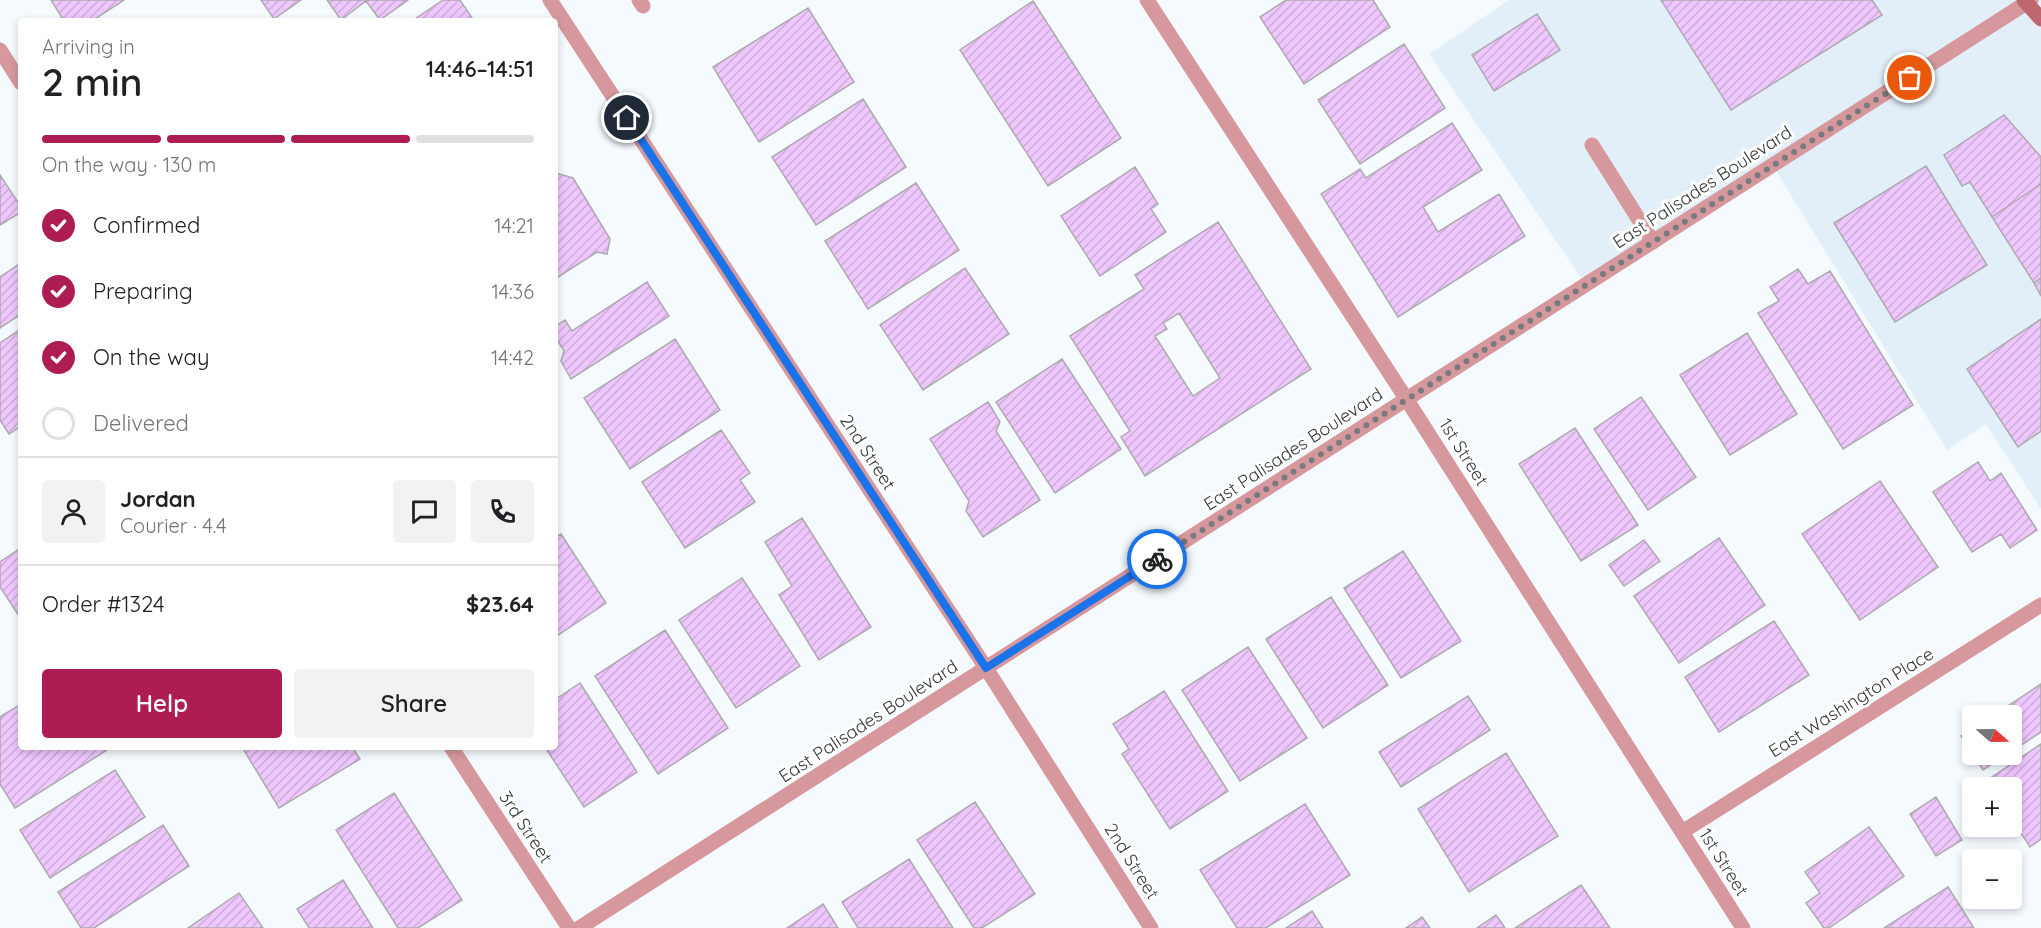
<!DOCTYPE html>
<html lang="en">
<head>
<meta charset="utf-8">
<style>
  body { margin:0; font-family:Quicksand,sans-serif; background:#f2f2f2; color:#202124; height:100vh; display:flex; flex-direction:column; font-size:22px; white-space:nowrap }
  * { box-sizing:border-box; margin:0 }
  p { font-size:20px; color:#757577 }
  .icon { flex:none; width:33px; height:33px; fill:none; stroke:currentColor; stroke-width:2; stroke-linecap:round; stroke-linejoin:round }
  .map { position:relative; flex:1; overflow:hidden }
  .details { position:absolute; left:18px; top:18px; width:540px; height:732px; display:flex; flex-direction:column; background:#fff; border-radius:6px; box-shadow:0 3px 9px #0003 }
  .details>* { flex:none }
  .needle { width:39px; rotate:110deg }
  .fabs { position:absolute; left:1962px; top:705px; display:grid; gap:12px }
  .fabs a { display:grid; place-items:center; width:60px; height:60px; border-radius:6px; background:#fff; box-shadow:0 3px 9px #0003; font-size:30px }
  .pin { position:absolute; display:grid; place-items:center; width:51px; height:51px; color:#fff; margin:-26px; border:3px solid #fff; border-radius:50%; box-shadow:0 2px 6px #0007 }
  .courier { position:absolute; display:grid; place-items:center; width:60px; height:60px; margin:-30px; border:4px solid #1a73e8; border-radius:50%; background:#fff; color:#222; box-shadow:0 2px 8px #0007 }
  .overview em { font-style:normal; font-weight:600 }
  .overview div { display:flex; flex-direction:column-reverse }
  .overview { display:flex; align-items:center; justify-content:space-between; height:102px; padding:0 24px }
  h1 { font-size:39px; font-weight:600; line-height:45px }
  .bar { display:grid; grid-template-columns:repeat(4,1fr); gap:9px 6px; align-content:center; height:72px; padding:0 24px }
  .bar i { height:8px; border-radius:4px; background:#e0e0e0 }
  .bar .current { background:#ad1d54 }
  .bar p { grid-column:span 4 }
  .line { display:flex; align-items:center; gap:15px; padding:0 24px; border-top:2px solid #e0e0e0 }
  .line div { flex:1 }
  .round { display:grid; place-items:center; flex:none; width:63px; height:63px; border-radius:6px; background:#f2f2f2 }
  ol { padding:0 24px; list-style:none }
  li { display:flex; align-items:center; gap:18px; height:66px }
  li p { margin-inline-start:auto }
  li .icon { padding:6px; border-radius:50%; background:#ad1d54; color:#fff; stroke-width:4 }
  li:last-child { color:#757577 }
  li i { width:33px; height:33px; border:3px solid #e0e0e0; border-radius:50% }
  .button { display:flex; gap:12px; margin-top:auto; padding:12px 24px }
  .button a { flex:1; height:69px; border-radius:6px; background:#ad1d54; color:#fff; font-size:24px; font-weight:600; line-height:69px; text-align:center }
  .button a+a { background:#f2f2f2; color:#202124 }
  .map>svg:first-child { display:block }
</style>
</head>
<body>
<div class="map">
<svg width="2041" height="928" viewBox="0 0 2041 928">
  <defs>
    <pattern id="building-hatch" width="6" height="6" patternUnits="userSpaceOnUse" patternTransform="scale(1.5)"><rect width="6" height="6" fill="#eec7fe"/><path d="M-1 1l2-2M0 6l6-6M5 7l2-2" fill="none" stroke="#cdacda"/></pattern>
  </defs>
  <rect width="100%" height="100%" fill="#f5faff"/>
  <path fill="#e2eef8" d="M 1509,0 L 2041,0 L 2041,509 L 1986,424 L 1947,450 L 1773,166 L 1586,285 L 1429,54 Z"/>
  <path fill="url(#building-hatch)" stroke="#aeaaaf" stroke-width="1.5" fill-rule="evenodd" d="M 51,0 L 124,0 L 92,21 L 64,21 Z
    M 261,0 L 301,0 L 274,19 Z
    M 327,0 L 408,0 L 380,20 L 366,1 L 341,20 Z
    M 443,0 L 460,0 L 474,21 L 412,21 Z
    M 1286,0 L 1373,0 L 1390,27 L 1304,84 L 1260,17 Z
    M 1661,0 L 1872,0 L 1882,15 L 1731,110 Z
    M 1033,1 L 1121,138 L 1048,186 L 960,50 Z
    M 808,8 L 854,82 L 759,142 L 713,67 Z
    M 1537,14 L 1560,50 L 1494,91 L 1472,55 Z
    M 1404,44 L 1445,108 L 1360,164 L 1318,100 Z
    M 863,99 L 906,167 L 816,225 L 772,157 Z
    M 2004,115 L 2041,157 L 2041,184 L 1992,217 L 1970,182 L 1962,186 L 1944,155 Z
    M 1452,123 L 1482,170 L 1423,207 L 1438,232 L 1499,194 L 1525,236 L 1398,317 L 1321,194 L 1360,169 L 1366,178 Z
    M 1926,166 L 1987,265 L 1895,322 L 1834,223 Z
    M 1135,167 L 1158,204 L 1151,209 L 1166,232 L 1100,276 L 1061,216 Z
    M 556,173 L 573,178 L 610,239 L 607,254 L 597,252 L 555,279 Z
    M 0,175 L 21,207 L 21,212 L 0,225 Z
    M 916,183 L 959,250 L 868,309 L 825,241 Z
    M 2041,184 L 2041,278 L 2034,283 L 1992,217 Z
    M 1218,222 L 1311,369 L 1145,476 L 1121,437 L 1130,431 L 1070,336 L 1144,289 L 1135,275 ZM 1179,313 L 1220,378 L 1193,396 L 1155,336 L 1167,329 L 1163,323 Z
    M 21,263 L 21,314 L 0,328 L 0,277 Z
    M 965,268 L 1009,334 L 923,390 L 880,325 Z
    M 1798,269 L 1808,284 L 1830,271 L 1913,405 L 1843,449 L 1758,313 L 1779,301 L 1770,287 Z
    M 2041,278 L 2041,296 L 2034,283 Z
    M 647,282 L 669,316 L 571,379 L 561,361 L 564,351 L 555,336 L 555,327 L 565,320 L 572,331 Z
    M 2041,319 L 2041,431 L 2018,447 L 1967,369 Z
    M 21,329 L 21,426 L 9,434 L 0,420 L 0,343 Z
    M 1747,333 L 1797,414 L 1730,455 L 1680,375 Z
    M 675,339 L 720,410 L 630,469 L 584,398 Z
    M 1062,359 L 1121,449 L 1055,493 L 996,402 Z
    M 1641,397 L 1696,477 L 1648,510 L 1594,429 Z
    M 988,402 L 1000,422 L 996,431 L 1040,500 L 983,537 L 966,511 L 969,501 L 930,439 Z
    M 1575,428 L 1638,525 L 1581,561 L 1519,464 Z
    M 721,430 L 750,473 L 740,480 L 755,502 L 685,548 L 642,482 Z
    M 1978,462 L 1990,481 L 2001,473 L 2037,530 L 2010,548 L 2001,534 L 1972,552 L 1933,492 Z
    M 1880,481 L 1938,567 L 1860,620 L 1802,534 Z
    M 802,518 L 871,627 L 819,660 L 779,595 L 792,586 L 765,542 Z
    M 561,534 L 606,603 L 555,637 L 555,537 Z
    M 1719,538 L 1765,605 L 1679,663 L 1634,596 Z
    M 1644,540 L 1660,561 L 1624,586 L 1609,565 Z
    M 21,548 L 21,619 L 0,587 L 0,562 Z
    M 1403,551 L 1461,641 L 1401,678 L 1344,588 Z
    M 742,578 L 800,666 L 736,708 L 679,620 Z
    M 1331,597 L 1388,685 L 1323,728 L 1266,639 Z
    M 1774,621 L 1809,675 L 1719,732 L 1685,677 Z
    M 665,630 L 728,728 L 658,774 L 595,676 Z
    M 1248,647 L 1307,738 L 1240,781 L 1182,690 Z
    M 580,683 L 637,772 L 584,807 L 545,747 L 555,747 L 555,700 Z
    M 2041,684 L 2041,732 L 2012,751 L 2012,716 L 1993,716 Z
    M 1164,691 L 1228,791 L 1170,829 L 1122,754 L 1129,749 L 1113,724 Z
    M 1468,696 L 1490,730 L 1401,787 L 1379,752 Z
    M 21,704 L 21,747 L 105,747 L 107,750 L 15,808 L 0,784 L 0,717 Z
    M 1972,729 L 1972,753 L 1961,736 Z
    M 2041,744 L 2041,839 L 2030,847 L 2012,819 L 2012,788 L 1991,788 L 1986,781 Z
    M 242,747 L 352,747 L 360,759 L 279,808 Z
    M 1506,753 L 1558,836 L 1469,892 L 1418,809 Z
    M 1973,754 L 2007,754 L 1983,770 Z
    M 115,770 L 145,817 L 50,878 L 20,830 Z
    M 394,793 L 462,900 L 418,928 L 398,928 L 336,830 Z
    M 1936,797 L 1962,840 L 1936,856 L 1910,814 Z
    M 975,802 L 1035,894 L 982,928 L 974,928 L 917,840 Z
    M 1305,804 L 1350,875 L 1266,928 L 1237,928 L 1200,870 Z
    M 163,825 L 189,866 L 94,928 L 81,928 L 58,892 Z
    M 1869,827 L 1904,876 L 1829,928 L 1824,928 L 1806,903 L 1820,893 L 1805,872 Z
    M 909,859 L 953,928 L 858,928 L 842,902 Z
    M 343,880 L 373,928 L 309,928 L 297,909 Z
    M 1581,885 L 1610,928 L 1515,928 Z
    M 1948,887 L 1974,928 L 1884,928 Z
    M 239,893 L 263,928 L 188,928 Z
    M 823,904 L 838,928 L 787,928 Z
    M 1312,911 L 1323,928 L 1286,928 Z
    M 1496,915 L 1505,928 L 1477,928 Z
    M 1422,917 L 1430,928 L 1406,928 Z"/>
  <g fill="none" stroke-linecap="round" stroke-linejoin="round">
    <path stroke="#d6989c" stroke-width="15" d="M 639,0 L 643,6
      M 1592,145 L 1653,242"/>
    <path stroke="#d6989c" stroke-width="15" d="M 550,0 L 986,668 L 1151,928
      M 1147,0 L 1407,400 L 1743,928
      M 0,50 L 21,83
      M 451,747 L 569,928
      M 1682,832 L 2041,605
      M 579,928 L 2031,0"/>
    <path stroke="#bf676f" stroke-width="15" d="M 2024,0 L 2041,19"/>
  </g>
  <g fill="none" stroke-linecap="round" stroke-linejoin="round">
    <path stroke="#787b7e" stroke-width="6" stroke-dasharray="0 10.8" d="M 1157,559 L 1910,78"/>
    <path stroke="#1a73e8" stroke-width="8" d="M 627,118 L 986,668 L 1157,559"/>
  </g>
  <g text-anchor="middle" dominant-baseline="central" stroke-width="6" stroke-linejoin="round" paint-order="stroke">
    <g font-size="18" fill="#343738" stroke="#fff">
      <text transform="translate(1702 187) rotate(-33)">East Palisades Boulevard</text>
      <text transform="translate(1293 449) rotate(-33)">East Palisades Boulevard</text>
      <text transform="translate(868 452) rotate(57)">2nd Street</text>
      <text transform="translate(1464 452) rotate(58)">1st Street</text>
      <text transform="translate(1851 702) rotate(-32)">East Washington Place</text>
      <text transform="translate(868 721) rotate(-33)">East Palisades Boulevard</text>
      <text transform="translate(526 827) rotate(57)">3rd Street</text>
      <text transform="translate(1132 861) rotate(58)">2nd Street</text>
      <text transform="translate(1724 862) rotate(58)">1st Street</text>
    </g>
  </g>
</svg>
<div class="fabs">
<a><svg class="needle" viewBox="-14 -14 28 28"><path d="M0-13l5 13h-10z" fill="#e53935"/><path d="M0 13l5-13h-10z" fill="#757577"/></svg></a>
<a>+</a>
<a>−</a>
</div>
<div class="pin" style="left:1910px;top:78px;background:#ea580c"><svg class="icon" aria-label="bag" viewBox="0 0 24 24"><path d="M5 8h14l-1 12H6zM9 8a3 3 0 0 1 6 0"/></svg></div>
<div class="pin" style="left:627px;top:118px;background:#1f2937"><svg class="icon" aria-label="home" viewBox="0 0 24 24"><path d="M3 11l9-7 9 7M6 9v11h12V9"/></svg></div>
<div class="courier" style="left:1157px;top:559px"><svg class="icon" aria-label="bike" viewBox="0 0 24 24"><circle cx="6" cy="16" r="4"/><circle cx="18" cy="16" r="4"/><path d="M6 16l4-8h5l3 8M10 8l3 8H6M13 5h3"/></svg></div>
<section class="details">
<div class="overview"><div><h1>2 min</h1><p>Arriving in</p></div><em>14:46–14:51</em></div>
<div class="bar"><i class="current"></i><i class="current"></i><i class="current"></i><i></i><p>On the way · 130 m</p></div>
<ol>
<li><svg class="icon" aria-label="check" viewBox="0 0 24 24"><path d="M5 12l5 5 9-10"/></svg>Confirmed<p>14:21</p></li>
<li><svg class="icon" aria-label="check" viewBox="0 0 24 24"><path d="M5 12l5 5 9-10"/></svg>Preparing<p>14:36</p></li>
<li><svg class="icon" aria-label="check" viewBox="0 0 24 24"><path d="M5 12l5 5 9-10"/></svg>On the way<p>14:42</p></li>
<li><i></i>Delivered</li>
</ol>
<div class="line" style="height:108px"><a class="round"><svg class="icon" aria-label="person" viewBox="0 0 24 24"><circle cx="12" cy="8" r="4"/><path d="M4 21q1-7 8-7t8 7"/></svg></a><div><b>Jordan</b><p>Courier · 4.4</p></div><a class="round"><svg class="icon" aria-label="chat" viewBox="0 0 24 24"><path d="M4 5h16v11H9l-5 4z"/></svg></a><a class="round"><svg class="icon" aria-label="phone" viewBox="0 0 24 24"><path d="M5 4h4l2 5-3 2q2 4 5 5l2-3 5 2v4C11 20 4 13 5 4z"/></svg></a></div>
<div class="line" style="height:78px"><div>Order #1324</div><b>$23.64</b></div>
<div class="button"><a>Help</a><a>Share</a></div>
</section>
</div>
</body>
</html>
